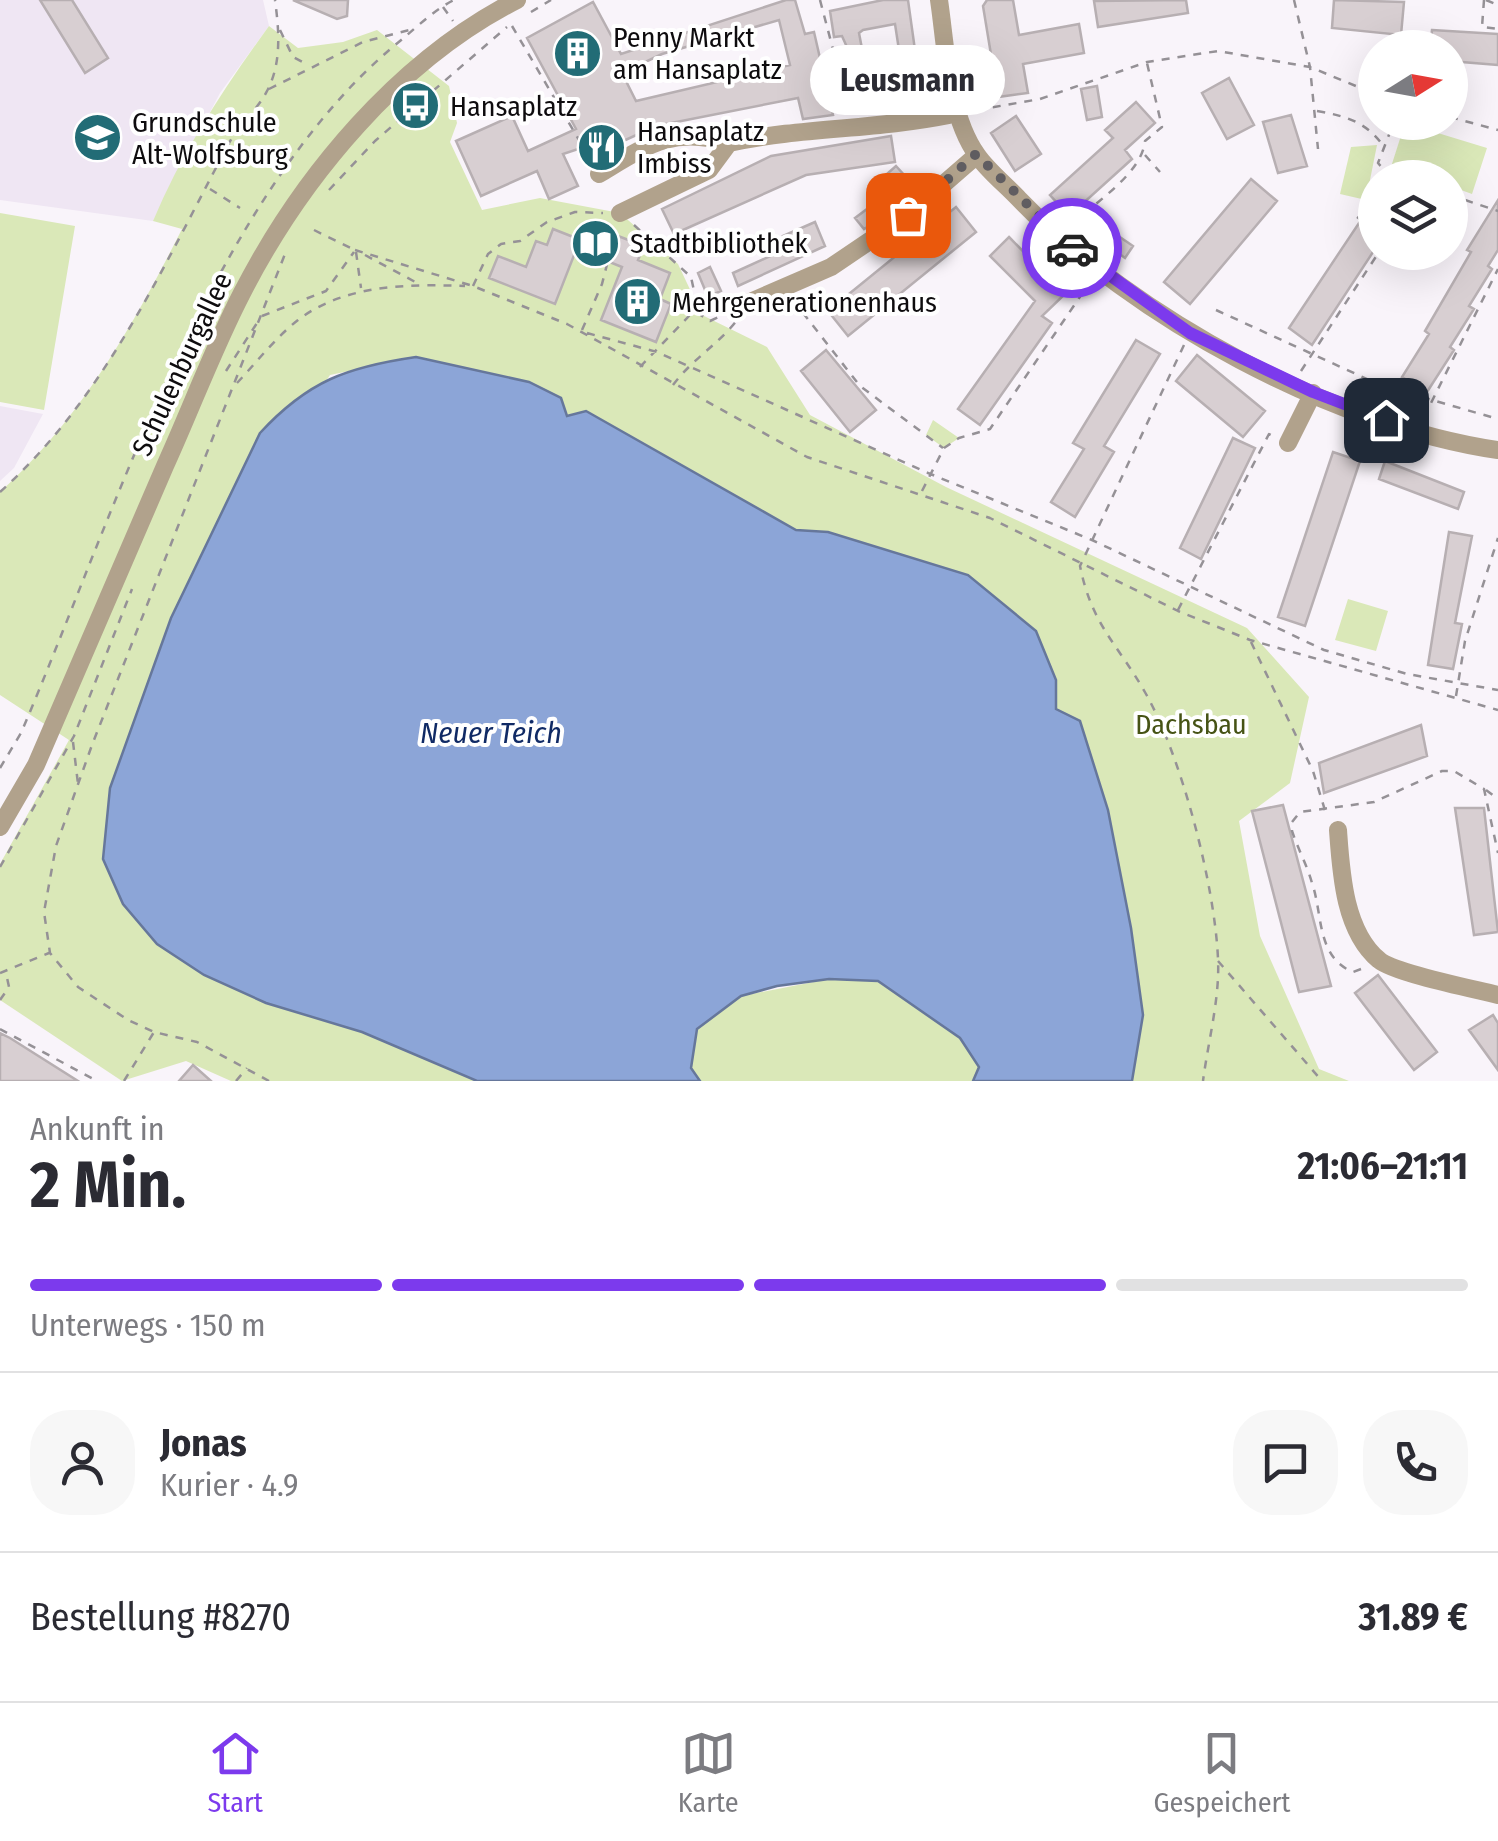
<!DOCTYPE html>
<html lang="de">
<head>
<meta charset="utf-8">
<style>
  body { margin:0; font-family:"Fira Sans Condensed",sans-serif; background:#f7f7f7; color:#2b2b33; height:100vh; display:flex; flex-direction:column; font-size:38px; white-space:nowrap }
  * { box-sizing:border-box; margin:0 }
  p { font-size:32px; color:#7c7c81 }
  .icon { flex:none; width:55px; height:55px; fill:none; stroke:currentColor; stroke-width:2; stroke-linecap:round; stroke-linejoin:round }
  .map { position:relative; height:1081px; overflow:hidden }
  .side { display:flex; flex-direction:column; background:#fff; flex:1 }
  .side>* { flex:none }
  .needle { width:65px; rotate:79deg }
  .tools { position:absolute; left:1358px; top:30px; display:grid; gap:20px }
  .tools a { display:grid; place-items:center; width:110px; height:110px; border-radius:50%; background:#fff; box-shadow:0 10px 40px #0002; font-size:50px }
  .pin { position:absolute; display:grid; place-items:center; width:85px; height:85px; color:#fff; margin:-42px; border-radius:20px; box-shadow:0 5px 15px #0006 }
  .courier { position:absolute; display:grid; place-items:center; width:100px; height:100px; margin:-50px; border:8px solid #7c3aed; border-radius:50%; background:#fff; color:#222; box-shadow:0 2px 12px #0007 }
  .bubble { position:absolute; height:70px; border-radius:35px; background:#fff; box-shadow:0 10px 40px #0002; font-size:32px; font-weight:700; line-height:70px; text-align:center }
  .head em { font-style:normal; font-weight:700 }
  .head div { display:flex; flex-direction:column-reverse }
  .head { display:flex; align-items:center; justify-content:space-between; height:170px; padding:0 30px }
  h1 { font-size:65px; font-weight:700; line-height:75px }
  .bar { display:grid; grid-template-columns:repeat(4,1fr); gap:15px 10px; align-content:center; height:120px; padding:0 30px }
  .bar i { height:12px; border-radius:8px; background:#e1e1e2 }
  .bar .current { background:#7c3aed }
  .bar p { grid-column:span 4 }
  .line { display:flex; align-items:center; gap:25px; padding:0 30px; border-top:2px solid #e1e1e2 }
  .line div { flex:1 }
  .round { display:grid; place-items:center; flex:none; width:105px; height:105px; border-radius:40px; background:#f7f7f7 }
  .tab-bar { display:flex; justify-content:space-around; align-items:center; height:140px; border-top:2px solid #e1e1e2; background:#fff; font-size:28px; color:#7c7c81 }
  .tab-bar a { display:grid; justify-items:center; gap:5px }
  .tab-bar .current { color:#7c3aed }
  .map>svg:first-child { display:block }
</style>
</head>
<body>
<div class="map">
<svg width="1498" height="1081" viewBox="0 0 1498 1081">
  <rect width="100%" height="100%" fill="#f9f4fa"/>
  <path fill="#efe6f3" d="M 0,0 L 263,0 L 269,26 L 220,93 L 153,221 L 0,200 Z
    M 0,406 L 43,414 L 14,468 L 0,481 Z"/>
  <path fill="#dae8b8" d="M 269,26 L 298,48 L 343,42 L 377,30 L 449,86 L 457,123 L 450,142 L 482,210 L 540,198 L 620,213 L 678,264 L 702,315 L 767,347 L 810,415 L 946,487 L 1247,628 L 1309,697 L 1290,783 L 1239,821 L 1260,936 L 1319,1069 L 1349,1081 L 1132,1081 L 1143,1015 L 1131,928 L 1108,810 L 1056,709 L 1056,679 L 968,575 L 828,532 L 796,530 L 586,411 L 567,417 L 416,357 L 330,375 L 171,618 L 144,699 L 204,975 L 266,1003 L 362,1032 L 477,1081 L 231,1081 L 186,1061 L 122,1081 L 0,1000 L 0,864 L 69,740 L 0,695 L 0,492 C 80,420 134,324 182,229 L 153,221 C 183,150 224,88 269,26 Z
    M 1405,123 L 1487,148 L 1472,194 L 1450,186 L 1450,178 L 1423,177 L 1391,167 Z
    M 1377,145 L 1366,200 L 1340,194 L 1351,147 Z
    M 0,213 L 75,226 L 44,410 L 0,402 Z
    M 933,420 L 959,438 L 944,448 L 926,435 Z
    M 1348,599 L 1388,611 L 1376,651 L 1335,640 Z
    M 829,979 L 878,981 L 960,1038 L 979,1068 L 973,1081 L 700,1081 L 691,1069 L 696,1029 L 741,996 Z"/>
  <path fill="#8ca5d7" stroke="#66779b" stroke-width="2.5" d="M 416,357 L 529,382 L 561,398 L 567,416 L 586,411 L 796,530 L 828,532 L 968,575 L 1036,631 L 1056,680 L 1056,709 L 1080,721 L 1108,810 L 1131,928 L 1143,1015 L 1132,1081 L 973,1081 L 979,1067 L 960,1038 L 878,981 L 829,979 L 777,986 L 741,996 L 697,1029 L 691,1068 L 700,1081 L 477,1081 L 362,1032 L 266,1003 L 204,975 L 157,944 L 123,904 L 103,859 L 110,788 L 171,618 L 260,433 C 308,381 347,367 416,357 Z"/>
  <path fill="#d8cfd2" stroke="#b7afb2" stroke-width="2.5" fill-rule="evenodd" d="M 40,0 L 72,0 L 108,58 L 85,73 Z
    M 293,0 L 348,0 L 347,16 L 337,19 Z
    M 786,0 L 795,0 L 805,34 L 814,32 L 833,115 L 803,119 L 798,98 L 656,126 L 597,153 L 593,144 L 563,154 L 578,186 L 549,199 L 537,171 L 481,196 L 456,141 L 512,116 L 528,151 L 576,129 L 527,38 L 593,2 L 621,54 ZM 779,20 L 790,65 L 636,101 L 622,73 L 662,54 Z
    M 883,0 L 908,0 L 921,93 L 866,102 L 861,69 L 901,63 L 895,24 L 863,30 L 859,33 L 863,54 L 851,56 L 842,36 L 834,37 L 830,11 Z
    M 987,0 L 1013,0 L 1019,35 L 1079,24 L 1084,53 L 1023,64 L 1028,93 L 998,97 L 983,6 Z
    M 1186,0 L 1188,13 L 1098,27 L 1094,1 Z
    M 1334,0 L 1404,2 L 1401,35 L 1332,28 Z
    M 1432,30 L 1498,34 L 1498,65 L 1450,61 L 1450,48 L 1430,48 Z
    M 1229,78 L 1254,125 L 1227,139 L 1202,93 Z
    M 1097,86 L 1102,117 L 1087,120 L 1081,89 Z
    M 1136,102 L 1155,123 L 1125,150 L 1132,159 L 1069,216 L 1050,195 L 1113,138 L 1105,130 Z
    M 1291,115 L 1307,166 L 1278,173 L 1263,122 Z
    M 1016,116 L 1041,154 L 1015,171 L 991,133 Z
    M 891,136 L 895,162 L 806,175 L 674,234 L 662,209 L 771,156 Z
    M 896,166 L 915,187 L 899,201 L 880,180 Z
    M 1251,179 L 1277,201 L 1190,304 L 1164,282 Z
    M 1498,200 L 1498,250 L 1488,266 L 1492,269 L 1469,306 L 1474,309 L 1450,347 L 1454,350 L 1427,392 L 1402,377 L 1429,334 L 1425,331 L 1471,252 L 1467,250 Z
    M 956,207 L 976,232 L 848,336 L 828,311 Z
    M 867,209 L 877,221 L 864,229 L 855,218 Z
    M 815,222 L 825,246 L 738,286 L 733,273 L 788,248 L 783,236 Z
    M 1359,223 L 1375,235 L 1375,249 L 1312,345 L 1289,328 Z
    M 587,224 L 644,246 L 638,260 L 670,273 L 660,299 L 671,304 L 656,342 L 601,320 L 622,267 L 577,249 L 578,245 L 555,304 L 489,278 L 498,256 L 526,267 L 536,241 L 547,245 L 553,229 L 581,240 Z
    M 1114,233 L 1133,246 L 1125,258 L 1106,244 Z
    M 1009,237 L 1065,294 L 1042,316 L 1052,323 L 980,425 L 958,409 L 1035,301 L 990,256 Z
    M 710,267 L 721,291 L 708,297 L 698,273 Z
    M 1136,340 L 1160,354 L 1104,446 L 1114,452 L 1075,517 L 1051,502 L 1084,449 L 1073,443 Z
    M 826,350 L 876,410 L 850,432 L 801,371 Z
    M 1197,355 L 1265,411 L 1243,437 L 1176,381 Z
    M 1233,438 L 1255,448 L 1201,559 L 1180,548 Z
    M 1333,452 L 1360,461 L 1305,626 L 1278,617 Z
    M 1385,461 L 1464,492 L 1458,509 L 1379,479 Z
    M 1449,532 L 1472,536 L 1455,623 L 1462,624 L 1453,669 L 1428,665 Z
    M 1421,725 L 1427,756 L 1324,793 L 1319,763 Z
    M 1283,805 L 1331,986 L 1299,992 L 1252,811 Z
    M 1455,808 L 1484,808 L 1498,932 L 1474,935 Z
    M 1378,975 L 1437,1052 L 1414,1070 L 1355,993 Z
    M 1493,1015 L 1498,1023 L 1498,1070 L 1469,1030 Z
    M 0,1033 L 10,1038 L 78,1081 L 0,1081 Z
    M 193,1065 L 211,1081 L 179,1081 Z"/>
  <g fill="none" stroke-linecap="round" stroke-linejoin="round">
    <path stroke="#959196" stroke-width="2.5" stroke-dasharray="8 8" stroke-linecap="butt" d="M 820,0 L 849,110
      M 1294,0 L 1310,67 L 1318,149
      M 1484,0 L 1482,27 L 1498,29
      M 1486,0 L 1498,5
      M 443,7 L 453,21
      M 531,12 L 551,0
      M 512,26 L 589,157
      M 280,30 L 293,57 L 308,65
      M 269,89 L 363,42 L 413,29
      M 977,110 L 1040,99 L 1147,62 L 1218,51 L 1310,67 L 1375,94
      M 1317,111 C 1346,116 1367,122 1384,147
      M 1450,117 L 1498,130
      M 1145,155 L 1160,172
      M 1391,178 L 1378,163 L 1394,122
      M 210,189 L 240,208
      M 329,190 L 375,141 L 507,27
      M 1450,195 L 1498,211
      M 1357,217 L 1375,230
      M 1072,224 C 1096,202 1142,173 1145,141 L 1162,127 L 1147,63
      M 634,225 L 691,277 L 699,314 L 710,321 L 732,311
      M 314,230 L 353,249
      M 355,250 L 473,286 L 567,324 L 807,457 L 990,518 L 1178,611 L 1250,640 L 1498,710
      M 356,252 L 361,288
      M 365,255 L 419,284
      M 473,286 L 488,254 L 501,244 L 520,241 L 547,222 L 575,212 L 603,213
      M 793,300 L 860,386 L 943,448
      M 1216,310 L 1380,385 L 1498,419
      M 262,316 L 326,291 L 354,252
      M 582,330 L 602,284 L 616,229
      M 587,333 L 657,352 L 928,473 L 1092,540 L 1324,650 L 1407,674 L 1498,690
      M 1184,345 L 1080,566 C 1092,626 1118,644 1146,694 C 1182,758 1215,886 1218,959 C 1220,998 1208,1042 1203,1081
      M 640,367 L 689,316 L 695,296
      M 226,371 L 257,323
      M 1301,371 L 1379,252
      M 237,383 C 256,363 275,338 298,320 C 345,284 409,284 465,286
      M 673,385 C 693,358 721,343 740,316
      M 1424,417 L 1498,269
      M 922,491 L 944,448 L 959,438 L 990,429 L 1090,282
      M 0,492 C 104,399 163,267 227,147 C 237,126 257,111 267,91 C 282,63 279,30 275,0
      M 1178,610 L 1269,434 L 1273,436
      M 1251,642 L 1313,771 L 1327,817
      M 1456,696 L 1465,641 L 1498,538
      M 73,742 L 78,784
      M 0,768 L 21,733 C 115,514 213,193 400,41 C 417,27 434,10 454,0
      M 1486,790 L 1498,799
      M 0,867 L 74,736 L 132,589
      M 1218,961 L 1322,1081
      M 1361,969 L 1353,972 C 1316,957 1323,914 1312,883 C 1307,865 1298,849 1292,831 L 1292,822 L 1300,812 L 1374,802 L 1442,771 L 1454,771 L 1484,789 L 1498,853
      M 0,973 L 49,953
      M 0,1000 L 9,987 L 6,973
      M 0,1029 L 97,1081
      M 124,1081 L 154,1032
      M 236,1081 L 247,1068
      M 269,1081 L 197,1042 L 154,1032 L 128,1020 L 78,987 L 50,953 L 44,912 L 56,846 L 92,745 L 285,254"/>
    <path stroke="#b1a28c" stroke-width="18" d="M 939,0 C 946,47 948,114 977,155 C 988,171 1006,185 1019,199 C 1134,318 1334,426 1498,450
      M 599,174 C 646,146 673,125 729,143
      M 620,213 L 709,170 L 729,143 C 802,127 875,130 949,115 L 948,109 L 959,106
      M 748,303 L 831,267 L 908,215 L 977,155
      M 1288,443 L 1313,393
      M 0,827 L 36,765 C 79,665 122,566 165,466 C 191,409 213,349 242,293 C 302,176 399,60 517,0
      M 1338,830 C 1341,872 1344,931 1379,960 C 1394,973 1474,989 1498,995"/>
  </g>
  <g fill="none" stroke-linecap="round" stroke-linejoin="round">
    <path stroke="#605d61" stroke-width="10" stroke-dasharray="0 18" d="M 908,215 L 976,154 L 1072,248"/>
    <path stroke="#7c3aed" stroke-width="12" d="M 1072,248 L 1190,333 L 1313,392 L 1386,420"/>
  </g>
  <defs>
    <symbol id="building-disc" viewBox="-11 -11 22 22"><circle r="9.5" fill="#226c76" stroke="#fff"/><path d="M-4-6H4V6H1V3H-1V6H-4ZM-2.5-4.3h1.7v1.8h-1.7ZM.8-4.3h1.7v1.8H.8ZM-2.5-1h1.7V.8h-1.7ZM.8-1h1.7V.8H.8Z" fill="#fff"/></symbol>
    <symbol id="bus-disc" viewBox="-11 -11 22 22"><circle r="9.5" fill="#226c76" stroke="#fff"/><path d="M-5-6H5V4H4V6H2V4H-2V6H-4V4H-5ZM-3.5-4V0h7V-4ZM-3.5 1.2v1.5H-2V1.2ZM2 1.2v1.5H3.5V1.2Z" fill="#fff"/></symbol>
    <symbol id="school-disc" viewBox="-11 -11 22 22"><circle r="9.5" fill="#226c76" stroke="#fff"/><path d="M0-5L7-2L0 1L-7-2ZM-4 1L0 2.5L4 1V4Q0 6-4 4Z" fill="#fff"/></symbol>
    <symbol id="restaurant-disc" viewBox="-11 -11 22 22"><circle r="9.5" fill="#226c76" stroke="#fff"/><path d="M-5-6h1v4h1v-4h1v4h1v-4h1v5L-1.5 .5V6h-2V.5L-5-1ZM5-6V6H3V1.5H1.5Q1.5-4 5-6Z" fill="#fff"/></symbol>
    <symbol id="library-disc" viewBox="-11 -11 22 22"><circle r="9.5" fill="#226c76" stroke="#fff"/><path d="M-6-4Q-3-5.5-.7-3.5V5Q-3 3-6 4ZM6-4Q3-5.5 .7-3.5V5Q3 3 6 4Z" fill="#fff"/></symbol>
  </defs>
  <g fill-rule="evenodd">
    <use href="#building-disc" x="550" y="26" width="55" height="55"/>
    <use href="#bus-disc" x="388" y="78" width="55" height="55"/>
    <use href="#school-disc" x="70" y="110" width="55" height="55"/>
    <use href="#restaurant-disc" x="574" y="120" width="55" height="55"/>
    <use href="#library-disc" x="568" y="216" width="55" height="55"/>
    <use href="#building-disc" x="610" y="274" width="55" height="55"/>
  </g>
  <g text-anchor="middle" dominant-baseline="central" stroke-width="8" stroke-linejoin="round" paint-order="stroke">
    <g font-size="28" fill="#0e0c0e" stroke="#fff" text-anchor="start">
      <text x="613" y="37">Penny Markt<tspan x="613" dy="32">am Hansaplatz</tspan></text>
      <text x="450" y="106">Hansaplatz</text>
      <text x="132" y="122">Grundschule<tspan x="132" dy="32">Alt-Wolfsburg</tspan></text>
      <text x="637" y="131">Hansaplatz<tspan x="637" dy="32">Imbiss</tspan></text>
      <text x="630" y="243">Stadtbibliothek</text>
      <text x="672" y="302">Mehrgenerationenhaus</text>
    </g>
    <g font-size="28" fill="#0e0c0e" stroke="#fff">
      <text transform="translate(182 364) rotate(-65)">Schulenburgallee</text>
    </g>
    <g font-size="28" fill="#465315" stroke="#fff">
      <text x="1191" y="724">Dachsbau</text>
    </g>
    <g font-size="30" font-style="italic" fill="#102a65" stroke="#fff">
      <text x="491" y="733">Neuer Teich</text>
    </g>
  </g>
</svg>
<div class="tools">
<a><svg class="needle" viewBox="-14 -14 28 28"><path d="M0-13l5 13h-10z" fill="#e53935"/><path d="M0 13l5-13h-10z" fill="#7c7c81"/></svg></a>
<a><svg class="icon" aria-label="layers" viewBox="0 0 24 24"><path d="M12 4l9 5-9 5-9-5zM3 14l9 5 9-5"/></svg></a>
</div>
<div class="pin" style="left:908px;top:215px;background:#ea580c"><svg class="icon" aria-label="bag" viewBox="0 0 24 24"><path d="M5 8h14l-1 12H6zM9 8a3 3 0 0 1 6 0"/></svg></div>
<div class="pin" style="left:1386px;top:420px;background:#1f2937"><svg class="icon" aria-label="home" viewBox="0 0 24 24"><path d="M3 11l9-7 9 7M6 9v11h12V9"/></svg></div>
<div class="courier" style="left:1072px;top:248px"><svg class="icon" aria-label="car" viewBox="0 0 24 24"><path d="M5 17H2v-5l4-1 3-4h7l3 4 3 1v5h-3M9 17h6M6 11h13"/><circle cx="7" cy="17" r="2"/><circle cx="17" cy="17" r="2"/></svg></div>
<div class="bubble" style="left:810px;top:45px;width:195px">Leusmann</div>
</div>
<section class="side">
<div class="head"><div><h1>2 Min.</h1><p>Ankunft in</p></div><em>21:06–21:11</em></div>
<div class="bar"><i class="current"></i><i class="current"></i><i class="current"></i><i></i><p>Unterwegs · 150 m</p></div>
<div class="line" style="height:180px"><a class="round"><svg class="icon" aria-label="person" viewBox="0 0 24 24"><circle cx="12" cy="8" r="4"/><path d="M4 21q1-7 8-7t8 7"/></svg></a><div><b>Jonas</b><p>Kurier · 4.9</p></div><a class="round"><svg class="icon" aria-label="chat" viewBox="0 0 24 24"><path d="M4 5h16v11H9l-5 4z"/></svg></a><a class="round"><svg class="icon" aria-label="phone" viewBox="0 0 24 24"><path d="M5 4h4l2 5-3 2q2 4 5 5l2-3 5 2v4C11 20 4 13 5 4z"/></svg></a></div>
<div class="line" style="height:130px"><div>Bestellung #8270</div><b>31.89 €</b></div>
</section>
<nav class="tab-bar">
<a class="current"><svg class="icon" aria-label="home" viewBox="0 0 24 24"><path d="M3 11l9-7 9 7M6 9v11h12V9"/></svg>Start</a>
<a><svg class="icon" aria-label="map" viewBox="0 0 24 24"><path d="M3 6l6-2 6 2 6-2v14l-6 2-6-2-6 2zM9 4v14M15 6v14"/></svg>Karte</a>
<a><svg class="icon" aria-label="saved" viewBox="0 0 24 24"><path d="M7 4h10v16l-5-4-5 4z"/></svg>Gespeichert</a>
</nav>
</body>
</html>
